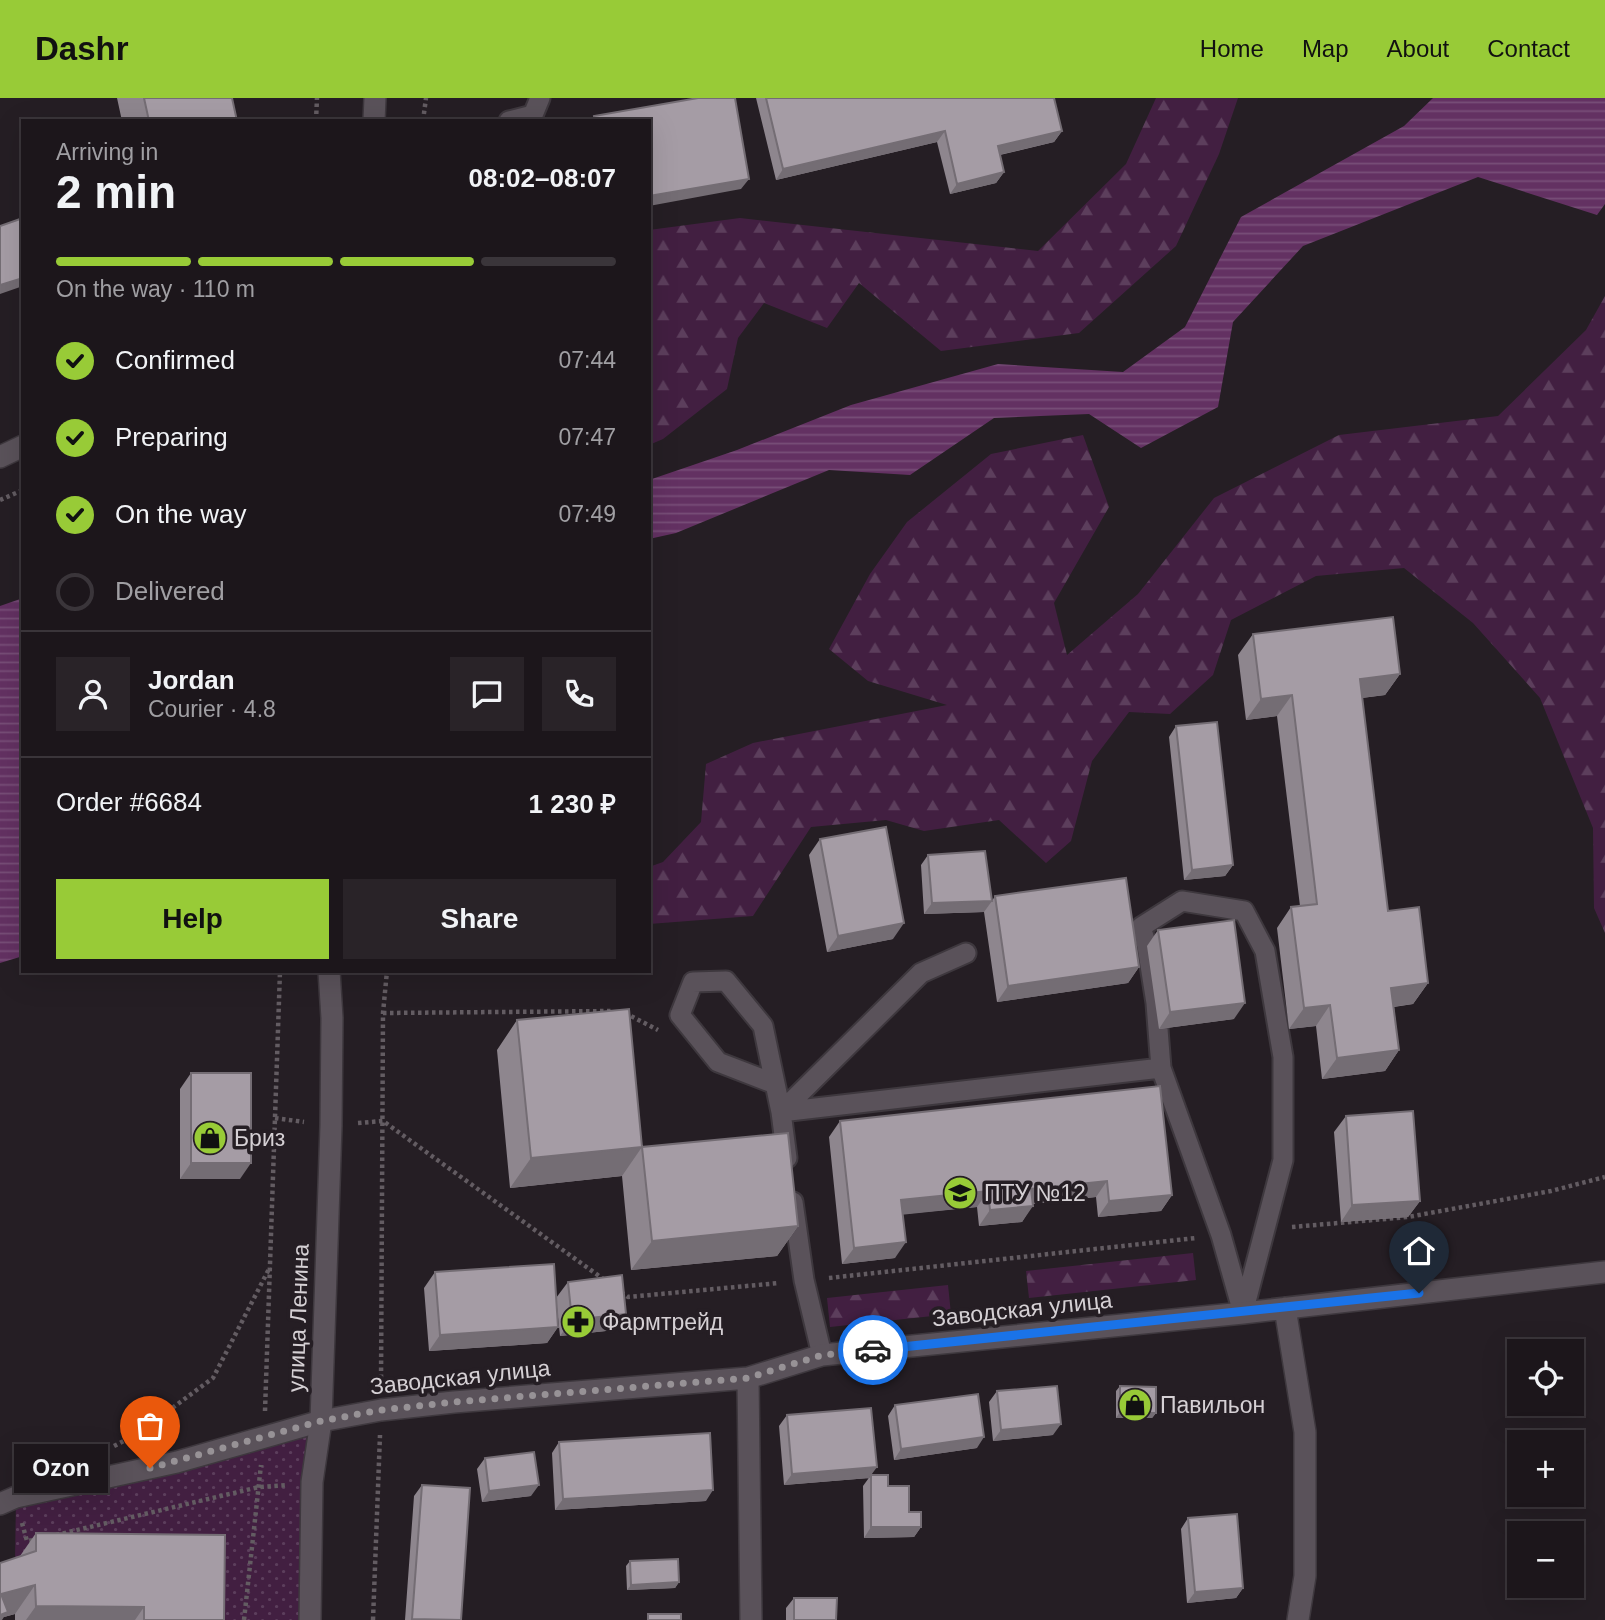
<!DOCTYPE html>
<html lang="en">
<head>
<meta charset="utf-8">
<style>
  body { margin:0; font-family:Arial,sans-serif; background:#292328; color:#f1f3f6; height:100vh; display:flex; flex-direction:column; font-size:26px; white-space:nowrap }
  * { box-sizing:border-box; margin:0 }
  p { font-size:23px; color:#a09fa3 }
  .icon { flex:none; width:38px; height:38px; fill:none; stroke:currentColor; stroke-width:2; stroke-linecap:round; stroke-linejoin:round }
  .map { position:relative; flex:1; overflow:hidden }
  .details { position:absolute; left:21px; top:21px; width:630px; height:854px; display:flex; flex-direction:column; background:#1c161b; border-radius:0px; box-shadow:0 7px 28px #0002,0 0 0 2px #3a353a }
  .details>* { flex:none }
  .buttons { position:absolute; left:1507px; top:1241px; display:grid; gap:14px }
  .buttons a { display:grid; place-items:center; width:77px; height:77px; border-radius:0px; background:#1c161b; box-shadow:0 7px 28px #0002,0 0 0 2px #3a353a; font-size:35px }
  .pin { position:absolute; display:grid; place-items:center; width:60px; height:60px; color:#fff; margin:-72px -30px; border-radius:50% 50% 50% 0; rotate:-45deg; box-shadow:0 0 7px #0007 }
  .pin .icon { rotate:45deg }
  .courier { position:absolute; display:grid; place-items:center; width:70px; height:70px; margin:-35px; border:5px solid #1a73e8; border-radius:50%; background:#fff; color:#222; box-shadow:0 2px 9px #0007 }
  .bubble { position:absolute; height:49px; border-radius:0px; background:#1c161b; box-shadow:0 7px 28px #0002,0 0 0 2px #3a353a; font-size:23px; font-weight:600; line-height:49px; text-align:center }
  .headline em { font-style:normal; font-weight:600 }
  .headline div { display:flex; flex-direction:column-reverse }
  .headline { display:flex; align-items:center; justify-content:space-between; height:119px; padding:0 35px }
  h1 { font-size:46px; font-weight:600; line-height:52px }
  .bar { display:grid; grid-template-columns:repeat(4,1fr); gap:10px 7px; align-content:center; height:84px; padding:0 35px }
  .bar i { height:9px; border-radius:5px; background:#3a353a }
  .bar .current { background:#98cb37 }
  .bar p { grid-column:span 4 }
  .line { display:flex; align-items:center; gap:18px; padding:0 35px; border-top:2px solid #3a353a }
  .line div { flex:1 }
  .round { display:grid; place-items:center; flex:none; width:74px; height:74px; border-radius:0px; background:#292328 }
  ol { padding:0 35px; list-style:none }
  li { display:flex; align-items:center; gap:21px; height:77px }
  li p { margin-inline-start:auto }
  li .icon { padding:7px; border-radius:50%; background:#98cb37; color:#111; stroke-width:4 }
  li:last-child { color:#a09fa3 }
  li i { width:38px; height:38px; border:4px solid #3a353a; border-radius:50% }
  .cta { display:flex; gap:14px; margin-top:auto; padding:14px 35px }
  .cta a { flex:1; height:80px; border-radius:0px; background:#98cb37; color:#111; font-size:28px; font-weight:600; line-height:80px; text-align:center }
  .cta a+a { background:#292328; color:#f1f3f6 }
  header { display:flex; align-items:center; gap:42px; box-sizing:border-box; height:98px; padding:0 35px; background:#98cb37; color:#111 }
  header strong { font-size:33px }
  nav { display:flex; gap:38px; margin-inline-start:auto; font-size:24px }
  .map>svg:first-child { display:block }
</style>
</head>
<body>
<header>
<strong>Dashr</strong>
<nav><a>Home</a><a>Map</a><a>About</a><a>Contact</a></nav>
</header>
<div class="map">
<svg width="1605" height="1522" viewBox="0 0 1605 1522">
  <defs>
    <pattern id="grass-dots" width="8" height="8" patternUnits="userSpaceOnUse" patternTransform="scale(1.75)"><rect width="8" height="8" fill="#421f41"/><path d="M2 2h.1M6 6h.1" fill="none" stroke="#5c3e5c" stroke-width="1.8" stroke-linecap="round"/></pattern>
    <pattern id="forest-firs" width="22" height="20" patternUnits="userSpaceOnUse" patternTransform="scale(1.75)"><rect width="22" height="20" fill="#421f41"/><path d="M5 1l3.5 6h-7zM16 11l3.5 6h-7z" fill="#5c3e5c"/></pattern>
    <pattern id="water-rules" width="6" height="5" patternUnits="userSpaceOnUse" patternTransform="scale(1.75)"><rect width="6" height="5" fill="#633162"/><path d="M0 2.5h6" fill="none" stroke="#784e78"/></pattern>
  </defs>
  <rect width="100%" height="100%" fill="#251e24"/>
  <path fill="url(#grass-dots)" d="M 321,1323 L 310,1522 L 204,1522 L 15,1465 L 16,1399 Z"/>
  <path fill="url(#forest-firs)" d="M 1156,0 L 1238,0 L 1219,56 L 1176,148 L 1079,235 L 941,253 L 859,185 L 827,230 L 764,205 L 738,240 L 727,291 L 663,341 L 649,347 L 649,132 L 740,120 L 1038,153 L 1126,66 Z
    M 1605,198 L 1605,835 L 1594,810 L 1593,730 L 1540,600 L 1473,525 L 1404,470 L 1316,478 L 1231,522 L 1213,577 L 1170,616 L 1129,614 L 1092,663 L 1071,743 L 1046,765 L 999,722 L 924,733 L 886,722 L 811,729 L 753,818 L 649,826 L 649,769 L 663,764 L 701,724 L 706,666 L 753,645 L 947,607 L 868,583 L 829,551 L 870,476 L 907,424 L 991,356 L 1083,337 L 1109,409 L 1054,505 L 1067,557 L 1138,496 L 1214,400 L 1339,337 L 1498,318 L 1586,232 Z
    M 1193,1155 L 1196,1182 L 1029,1200 L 1026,1173 Z
    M 948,1187 L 951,1216 L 830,1229 L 827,1200 Z"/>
  <path fill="url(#water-rules)" d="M 1433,0 L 1605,0 L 1605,106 L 1597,117 L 1478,79 L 1303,148 L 1233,224 L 1218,309 L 1141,350 L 1089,316 L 994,320 L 910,377 L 829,372 L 676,435 L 649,441 L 649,382 L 737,352 L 851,307 L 998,266 L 1123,274 L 1185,229 L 1241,119 L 1404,28 Z
    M 23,500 L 23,858 L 0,865 L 0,508 Z"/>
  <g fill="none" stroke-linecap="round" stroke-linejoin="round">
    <defs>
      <path id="lane" d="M 509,23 L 533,17 L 540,0
        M 1182,803 L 1244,813 L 1265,853 L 1283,959 L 1283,1062 L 1243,1215 L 1221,1137 L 1161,970 L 1156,905 L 1147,848 L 1141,829 Z
        M 775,986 L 718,964 L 680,917 L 693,884 L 726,883 L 763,928 L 781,1014 L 787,1060
        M 781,1014 L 1161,970
        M 781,1014 L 921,875 L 966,855
        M 793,1104 L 804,1182 L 822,1257"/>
      <path id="street" d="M 0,359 L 23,348
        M 1285,1210 L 1305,1334 L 1305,1478 L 1298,1522
        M 748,1280 L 751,1522
        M 0,1406 L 16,1399 L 177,1364 L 321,1323 L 381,1312 L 454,1304 L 748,1280 L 822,1257 L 1243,1215 L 1605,1174"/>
      <path id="secondary" d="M 374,23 L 375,0
        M 310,1522 L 312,1384 L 321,1323 L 331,1028 L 332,920 L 329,873"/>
    </defs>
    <use href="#lane" stroke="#3e383e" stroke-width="23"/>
    <use href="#street" stroke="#3e383e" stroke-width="24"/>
    <use href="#secondary" stroke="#3e383e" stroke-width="24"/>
    <path stroke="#635c62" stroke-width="4.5" stroke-dasharray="3.5 3.5" stroke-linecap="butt" d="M 316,23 L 317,0
      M 423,23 L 426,0
      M 0,402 L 23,392
      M 383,915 L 614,913
      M 625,915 L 658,932
      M 275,1020 L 304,1024
      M 358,1025 L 383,1023 L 606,1183
      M 1292,1129 L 1408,1119 L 1551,1093 L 1605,1079
      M 829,1180 L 1196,1140
      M 621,1194 L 628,1199 L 779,1185
      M 381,1287 L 383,915 L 387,873
      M 265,1313 L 280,873
      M 114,1348 L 137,1336 L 213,1280 L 270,1169
      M 22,1425 L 27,1443 L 34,1442
      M 56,1437 L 259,1389 L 287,1387
      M 244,1522 L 261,1367
      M 373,1522 L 380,1337"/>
    <use href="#lane" stroke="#5a525a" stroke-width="19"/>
    <use href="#street" stroke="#5a525a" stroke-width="21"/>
    <use href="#secondary" stroke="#5a525a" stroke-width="21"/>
  </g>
  <path fill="#8e868e" d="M 117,0 L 232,0 L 237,23 L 122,23 Z
    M 756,0 L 1054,0 L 1062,33 L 1054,44 L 1000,57 L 1004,74 L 996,85 L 950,96 L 937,44 L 776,82 Z
    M 1253,536 L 1400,576 L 1385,597 L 1362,600 L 1388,813 L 1428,885 L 1413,906 L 1394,909 L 1399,952 L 1385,973 L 1322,981 L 1316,928 L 1289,931 L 1277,830 L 1291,809 L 1300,808 L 1277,618 L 1246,622 L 1238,557 Z
    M 1176,628 L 1233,767 L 1225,778 L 1184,782 L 1169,639 Z
    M 820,741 L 893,841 L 827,854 L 809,757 Z
    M 928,757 L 992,803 L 995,798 L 1139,869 L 1128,885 L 997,904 L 984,814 L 924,816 L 921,767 Z
    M 1158,832 L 1234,921 L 1159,931 L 1147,848 Z
    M 517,922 L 642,1049 L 788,1035 L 798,1128 L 777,1158 L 631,1172 L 622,1078 L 510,1090 L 497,952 Z
    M 191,975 L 240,1081 L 180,1081 L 180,991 Z
    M 1346,1018 L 1420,1103 L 1408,1119 L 1341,1124 L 1334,1034 Z
    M 840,1023 L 1172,1097 L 1161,1113 L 1098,1119 L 1096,1099 L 1033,1106 L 1022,1124 L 979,1128 L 977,1109 L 903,1116 L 895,1160 L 842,1166 L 829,1039 Z
    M 435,1174 L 558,1229 L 547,1245 L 429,1253 L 424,1190 Z
    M 568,1184 L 626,1216 L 615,1232 L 560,1238 L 556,1200 Z
    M 1120,1288 L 1156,1315 L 1152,1320 L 1116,1320 L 1116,1293 Z
    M 997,1293 L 1053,1337 L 993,1343 L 989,1304 Z
    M 895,1307 L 977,1350 L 894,1362 L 888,1318 Z
    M 787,1317 L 869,1380 L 784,1387 L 779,1328 Z
    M 559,1344 L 706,1403 L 555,1412 L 552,1355 Z
    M 485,1360 L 531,1398 L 482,1404 L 477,1371 Z
    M 871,1377 L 888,1388 L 921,1429 L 914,1439 L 864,1440 L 863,1388 Z
    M 422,1387 L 461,1522 L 405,1522 L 414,1398 Z
    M 1188,1420 L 1243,1490 L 1236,1500 L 1187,1505 L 1181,1431 Z
    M 36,1435 L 224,1522 L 15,1522 L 15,1516 L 4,1519 L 20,1458 Z
    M 630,1463 L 679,1484 L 675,1490 L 627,1492 L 626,1468 Z
    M 794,1500 L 836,1522 L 786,1522 L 786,1510 Z"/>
  <path fill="#746d74" d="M 945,33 L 937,44 L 776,82 L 783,71 Z
    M 1062,33 L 1054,44 L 990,59 L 998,48 Z
    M 1004,74 L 996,85 L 950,96 L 957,86 Z
    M 749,81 L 741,91 L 649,108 L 649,98 Z
    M 23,180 L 23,188 L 0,196 L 0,187 Z
    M 1400,576 L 1385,597 L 1345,602 L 1360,581 Z
    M 1292,597 L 1277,618 L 1246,622 L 1261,601 Z
    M 1233,767 L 1225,778 L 1184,782 L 1192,772 Z
    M 992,803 L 984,814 L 924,816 L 932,805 Z
    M 904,825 L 893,841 L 827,854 L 838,838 Z
    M 1139,869 L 1128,885 L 997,904 L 1008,888 Z
    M 1428,885 L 1413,906 L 1377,911 L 1391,890 Z
    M 1245,905 L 1234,921 L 1159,931 L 1170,914 Z
    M 1330,907 L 1316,928 L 1289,931 L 1304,910 Z
    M 1399,952 L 1385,973 L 1322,981 L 1337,960 Z
    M 642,1049 L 622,1078 L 510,1090 L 531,1060 Z
    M 191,1065 L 251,1065 L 240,1081 L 180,1081 Z
    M 1107,1083 L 1096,1099 L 1020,1107 L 1031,1091 Z
    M 988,1093 L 977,1109 L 890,1118 L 901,1102 Z
    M 1172,1097 L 1161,1113 L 1098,1119 L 1109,1103 Z
    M 1420,1103 L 1408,1119 L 1341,1124 L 1352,1107 Z
    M 1033,1108 L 1022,1124 L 979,1128 L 990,1112 Z
    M 798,1128 L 777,1158 L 631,1172 L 652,1143 Z
    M 906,1144 L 895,1160 L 842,1166 L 854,1150 Z
    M 626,1216 L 615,1232 L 560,1238 L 572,1222 Z
    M 558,1229 L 547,1245 L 429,1253 L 440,1237 Z
    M 1120,1314 L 1156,1315 L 1152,1320 L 1116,1320 Z
    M 1061,1326 L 1053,1337 L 993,1343 L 1001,1332 Z
    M 984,1339 L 977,1350 L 894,1362 L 901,1351 Z
    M 877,1369 L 869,1380 L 784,1387 L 792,1376 Z
    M 539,1387 L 531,1398 L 482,1404 L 489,1393 Z
    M 713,1392 L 706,1403 L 555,1412 L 563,1401 Z
    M 871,1429 L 921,1429 L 914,1439 L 864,1440 Z
    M 679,1484 L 675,1490 L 627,1492 L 631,1487 Z
    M 35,1487 L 15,1516 L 4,1519 L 2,1522 L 0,1522 L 0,1498 L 1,1496 Z
    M 1243,1490 L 1236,1500 L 1187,1505 L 1195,1494 Z
    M 36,1508 L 144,1509 L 135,1522 L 26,1522 Z"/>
  <path fill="#a59ca5" stroke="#746d74" stroke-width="2" d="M 144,0 L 232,0 L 237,23 L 149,23 Z
    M 698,0 L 735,0 L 749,81 L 649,98 L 649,23 L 595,23 L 594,18 Z
    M 766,0 L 1054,0 L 1062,33 L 998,48 L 1004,74 L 957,86 L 945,33 L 783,71 Z
    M 23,120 L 23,180 L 0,187 L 0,128 Z
    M 1393,519 L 1400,576 L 1360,581 L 1388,813 L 1419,809 L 1428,885 L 1391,890 L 1399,952 L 1337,960 L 1330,907 L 1304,910 L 1291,809 L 1317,806 L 1292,597 L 1261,601 L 1253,536 Z
    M 1217,624 L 1233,767 L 1192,772 L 1176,628 Z
    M 886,729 L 904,825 L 838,838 L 820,741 Z
    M 985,753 L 992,803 L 932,805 L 928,757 Z
    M 1126,780 L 1139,869 L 1008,888 L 995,798 Z
    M 1234,822 L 1245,905 L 1170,914 L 1158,832 Z
    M 629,911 L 642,1049 L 531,1060 L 517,922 Z
    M 191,975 L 251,975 L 251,1065 L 191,1065 Z
    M 1160,988 L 1172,1097 L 1109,1103 L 1107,1083 L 1031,1091 L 1033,1108 L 990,1112 L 988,1093 L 901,1102 L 906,1144 L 854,1150 L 840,1023 Z
    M 1413,1013 L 1420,1103 L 1352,1107 L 1346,1018 Z
    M 788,1035 L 798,1128 L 652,1143 L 642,1049 Z
    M 554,1166 L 558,1229 L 440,1237 L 435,1174 Z
    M 622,1177 L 626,1216 L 572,1222 L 568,1184 Z
    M 1057,1288 L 1061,1326 L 1001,1332 L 997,1293 Z
    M 1120,1288 L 1156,1289 L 1156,1315 L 1120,1314 Z
    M 978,1296 L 984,1339 L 901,1351 L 895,1307 Z
    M 871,1310 L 877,1369 L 792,1376 L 787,1317 Z
    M 710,1335 L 713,1392 L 563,1401 L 559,1344 Z
    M 534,1354 L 539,1387 L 489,1393 L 485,1360 Z
    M 871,1377 L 888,1377 L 888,1388 L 909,1388 L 909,1414 L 921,1414 L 921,1429 L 871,1429 Z
    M 422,1387 L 470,1390 L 461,1522 L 412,1521 Z
    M 1237,1416 L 1243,1490 L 1195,1494 L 1188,1420 Z
    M 36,1435 L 225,1437 L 224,1522 L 144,1522 L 144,1509 L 36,1508 L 35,1487 L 1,1496 L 8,1514 L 0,1517 L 0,1465 L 36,1453 Z
    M 678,1461 L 679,1484 L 631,1487 L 630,1463 Z
    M 794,1500 L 837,1500 L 836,1522 L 794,1522 Z
    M 648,1516 L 681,1516 L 681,1522 L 648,1522 Z"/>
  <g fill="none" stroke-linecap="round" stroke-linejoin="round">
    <path stroke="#979296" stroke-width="7" stroke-dasharray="0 12.6" d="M 150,1370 L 321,1323 L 381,1312 L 454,1304 L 748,1280 L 822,1257 L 873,1252"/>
    <path stroke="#1a73e8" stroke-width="9" d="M 873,1252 L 1419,1195"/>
  </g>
  <defs>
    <symbol id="shop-disc" viewBox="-11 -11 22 22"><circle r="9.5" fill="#98cb37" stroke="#251e24"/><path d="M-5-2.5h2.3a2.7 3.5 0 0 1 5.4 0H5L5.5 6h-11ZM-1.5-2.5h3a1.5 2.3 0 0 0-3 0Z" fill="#111"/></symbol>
    <symbol id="university-disc" viewBox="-11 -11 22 22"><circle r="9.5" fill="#98cb37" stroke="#251e24"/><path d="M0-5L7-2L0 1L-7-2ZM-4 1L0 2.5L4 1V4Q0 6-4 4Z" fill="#111"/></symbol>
    <symbol id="pharmacy-disc" viewBox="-11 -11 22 22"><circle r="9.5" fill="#98cb37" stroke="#251e24"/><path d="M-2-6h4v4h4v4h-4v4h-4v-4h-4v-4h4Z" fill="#111"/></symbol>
  </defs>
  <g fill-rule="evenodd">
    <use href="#shop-disc" x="191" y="1021" width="38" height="38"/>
    <use href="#university-disc" x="941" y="1076" width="38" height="38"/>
    <use href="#pharmacy-disc" x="559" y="1205" width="38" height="38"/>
    <use href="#shop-disc" x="1116" y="1288" width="38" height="38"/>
  </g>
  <g text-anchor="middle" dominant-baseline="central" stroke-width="7" stroke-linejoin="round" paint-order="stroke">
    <g font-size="23" fill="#d5d0d4" stroke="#251e24" text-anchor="start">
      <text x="234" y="1040">Бриз</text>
      <text x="984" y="1095">ПТУ №12</text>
      <text x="602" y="1224">Фармтрейд</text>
      <text x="1160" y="1307">Павильон</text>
    </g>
    <g font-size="23" fill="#d5d0d4" stroke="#251e24">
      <text transform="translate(1022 1211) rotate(-6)">Заводская улица</text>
      <text transform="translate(298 1220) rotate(-88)">улица Ленина</text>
      <text transform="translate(460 1279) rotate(-6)">Заводская улица</text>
    </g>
  </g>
</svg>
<div class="buttons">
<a><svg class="icon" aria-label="locate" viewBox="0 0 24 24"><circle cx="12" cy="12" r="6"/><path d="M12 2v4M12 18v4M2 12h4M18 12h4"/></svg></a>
<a>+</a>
<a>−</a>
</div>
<div class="pin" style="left:150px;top:1370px;background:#ea580c"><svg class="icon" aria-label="bag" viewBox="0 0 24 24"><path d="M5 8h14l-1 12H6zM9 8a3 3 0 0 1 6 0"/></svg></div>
<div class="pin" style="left:1419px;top:1195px;background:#1f2937"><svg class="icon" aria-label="home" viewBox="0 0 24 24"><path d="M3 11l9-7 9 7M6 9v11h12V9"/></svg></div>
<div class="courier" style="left:873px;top:1252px"><svg class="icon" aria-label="car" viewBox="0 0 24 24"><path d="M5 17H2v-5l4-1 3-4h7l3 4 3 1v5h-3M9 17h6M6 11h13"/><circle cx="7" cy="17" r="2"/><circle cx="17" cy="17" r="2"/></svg></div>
<div class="bubble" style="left:14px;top:1346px;width:94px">Ozon</div>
<section class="details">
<div class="headline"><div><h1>2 min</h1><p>Arriving in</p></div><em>08:02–08:07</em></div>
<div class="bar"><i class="current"></i><i class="current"></i><i class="current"></i><i></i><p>On the way · 110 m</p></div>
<ol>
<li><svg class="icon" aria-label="check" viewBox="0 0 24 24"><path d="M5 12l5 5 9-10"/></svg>Confirmed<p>07:44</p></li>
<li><svg class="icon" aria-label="check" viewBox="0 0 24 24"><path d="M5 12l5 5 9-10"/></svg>Preparing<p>07:47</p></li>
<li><svg class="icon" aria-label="check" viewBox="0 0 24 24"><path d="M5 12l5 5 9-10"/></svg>On the way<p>07:49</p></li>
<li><i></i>Delivered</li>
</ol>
<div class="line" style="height:126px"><a class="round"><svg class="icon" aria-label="person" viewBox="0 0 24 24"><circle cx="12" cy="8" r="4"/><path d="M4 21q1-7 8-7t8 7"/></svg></a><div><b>Jordan</b><p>Courier · 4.8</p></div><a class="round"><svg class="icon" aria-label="chat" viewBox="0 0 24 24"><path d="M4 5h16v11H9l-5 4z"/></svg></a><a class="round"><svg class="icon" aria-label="phone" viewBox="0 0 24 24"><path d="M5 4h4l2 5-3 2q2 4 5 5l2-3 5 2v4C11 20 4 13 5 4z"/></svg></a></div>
<div class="line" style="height:91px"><div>Order #6684</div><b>1 230 ₽</b></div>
<div class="cta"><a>Help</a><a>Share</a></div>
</section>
</div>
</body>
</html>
